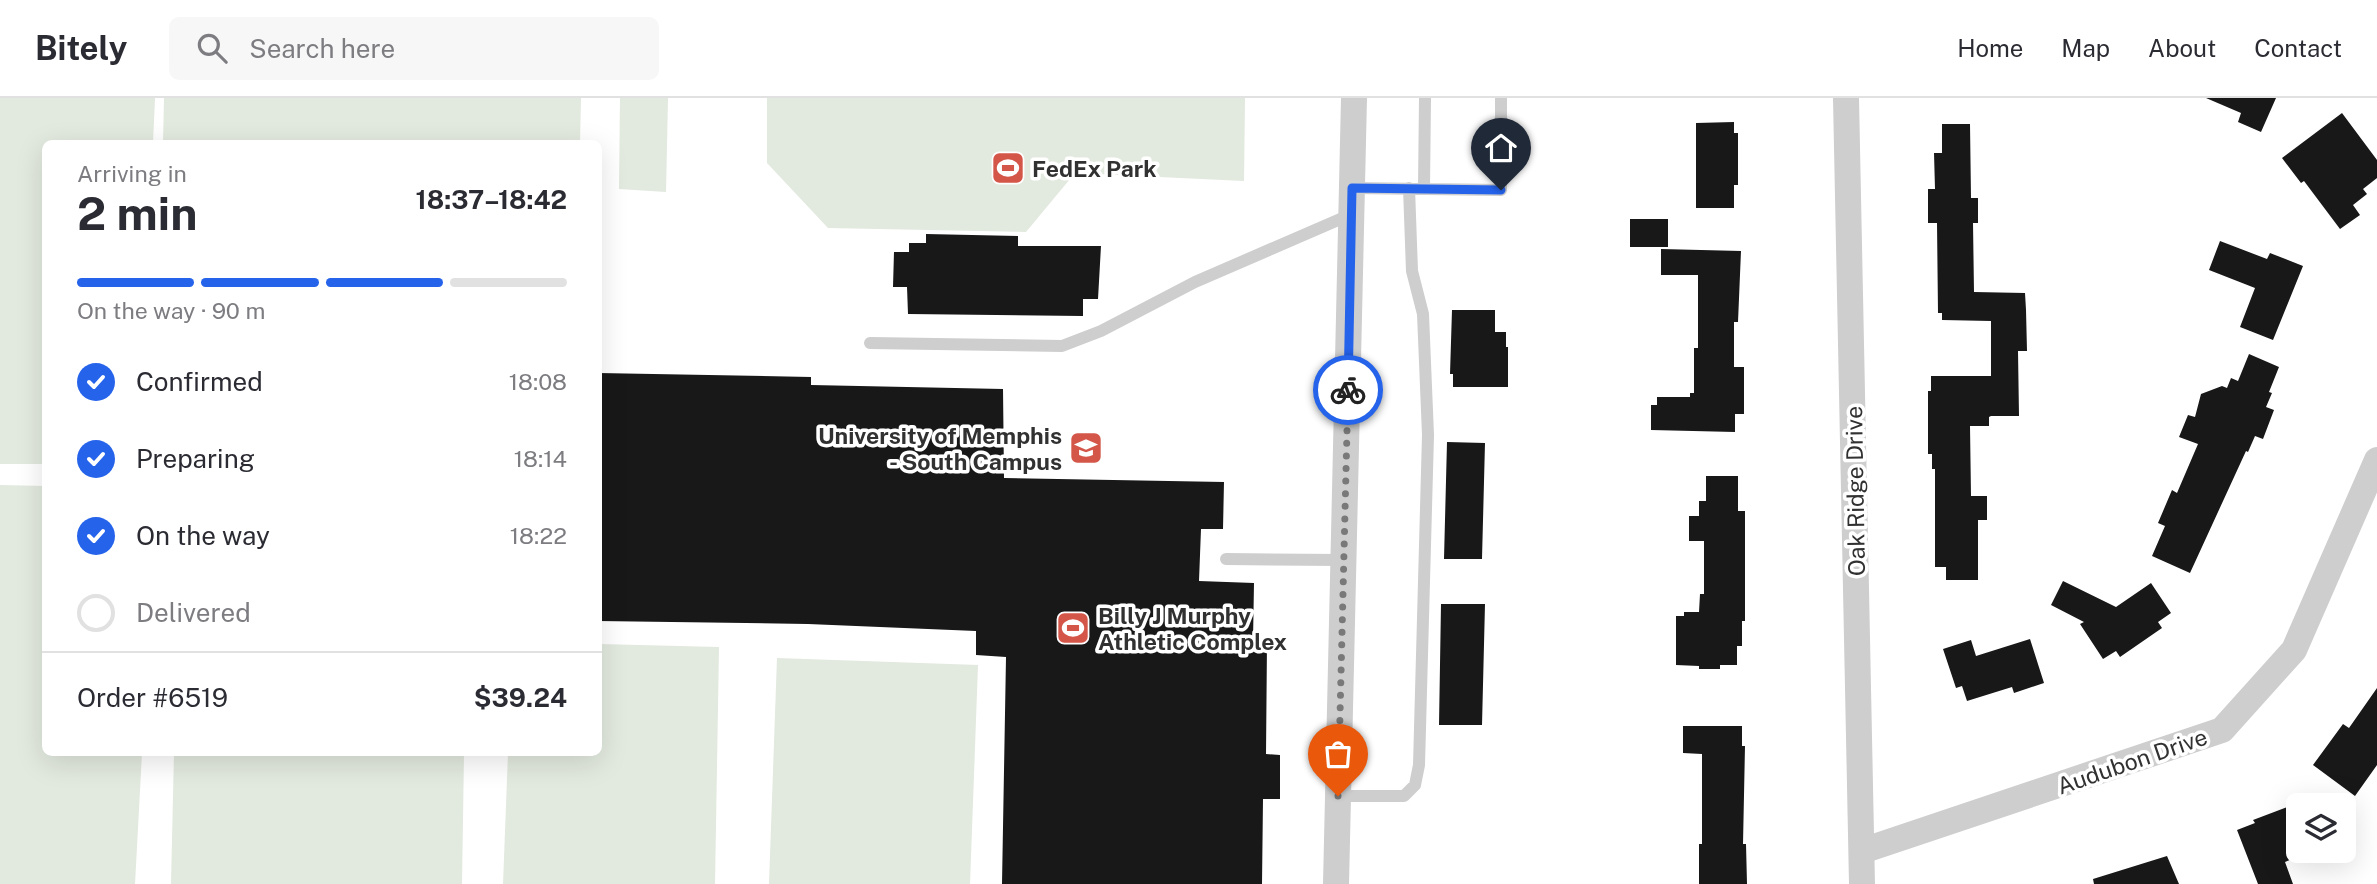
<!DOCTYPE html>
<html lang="en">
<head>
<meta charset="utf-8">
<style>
  body { margin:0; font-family:"Public Sans",sans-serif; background:#f7f7f7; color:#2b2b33; height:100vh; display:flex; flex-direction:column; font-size:26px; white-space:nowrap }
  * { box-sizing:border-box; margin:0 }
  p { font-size:23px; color:#7c7c81 }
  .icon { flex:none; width:38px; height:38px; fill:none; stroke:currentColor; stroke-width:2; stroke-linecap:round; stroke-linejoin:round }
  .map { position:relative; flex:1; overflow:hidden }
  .details { position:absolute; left:42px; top:42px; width:560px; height:616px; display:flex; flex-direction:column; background:#fff; border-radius:10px; box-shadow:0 7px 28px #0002 }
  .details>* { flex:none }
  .buttons { position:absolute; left:2286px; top:695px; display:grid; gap:14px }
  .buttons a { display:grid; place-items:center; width:70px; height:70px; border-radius:10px; background:#fff; box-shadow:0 7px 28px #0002; font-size:35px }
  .pin { position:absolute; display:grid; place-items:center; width:60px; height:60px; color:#fff; margin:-72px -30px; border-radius:50% 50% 50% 0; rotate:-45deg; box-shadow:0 0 7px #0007 }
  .pin .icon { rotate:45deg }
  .courier { position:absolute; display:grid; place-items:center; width:70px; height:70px; margin:-35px; border:5px solid #2563eb; border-radius:50%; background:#fff; color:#222; box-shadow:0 2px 9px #0007 }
  .headline em { font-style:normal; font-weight:700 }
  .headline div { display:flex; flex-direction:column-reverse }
  .headline { display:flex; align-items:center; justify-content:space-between; height:119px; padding:0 35px }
  h1 { font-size:46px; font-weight:700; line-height:52px }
  .bar { display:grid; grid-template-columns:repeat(4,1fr); gap:10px 7px; align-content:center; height:84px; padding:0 35px }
  .bar i { height:9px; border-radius:5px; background:#e1e1e2 }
  .bar .selected { background:#2563eb }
  .bar p { grid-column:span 4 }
  .line { display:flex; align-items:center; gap:18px; padding:0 35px; border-top:2px solid #e1e1e2 }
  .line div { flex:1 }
  ol { padding:0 35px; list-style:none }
  li { display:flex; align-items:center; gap:21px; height:77px }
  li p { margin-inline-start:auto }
  li .icon { padding:7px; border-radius:50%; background:#2563eb; color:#fff; stroke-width:4 }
  li:last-child { color:#7c7c81 }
  li i { width:38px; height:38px; border:4px solid #e1e1e2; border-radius:50% }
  header { display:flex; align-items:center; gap:42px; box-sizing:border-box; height:98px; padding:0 35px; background:#fff; border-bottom:2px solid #e1e1e2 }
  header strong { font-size:33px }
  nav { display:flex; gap:38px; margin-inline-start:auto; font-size:24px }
  .search { width:490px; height:63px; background:#f7f7f7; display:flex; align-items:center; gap:18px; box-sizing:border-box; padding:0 24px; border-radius:10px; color:#7c7c81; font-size:26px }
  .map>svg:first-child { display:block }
</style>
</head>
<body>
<header>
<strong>Bitely</strong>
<div class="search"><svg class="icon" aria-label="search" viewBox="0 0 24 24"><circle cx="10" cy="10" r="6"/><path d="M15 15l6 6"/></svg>Search here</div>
<nav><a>Home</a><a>Map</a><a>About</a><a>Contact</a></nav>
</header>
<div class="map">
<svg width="2377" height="786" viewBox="0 0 2377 786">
  <rect width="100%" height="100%" fill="#fff"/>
  <path fill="#e2e9de" d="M 0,0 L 155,0 L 153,45 L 46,46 L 45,366 L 0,366 Z
    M 164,0 L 581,0 L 580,45 L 163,45 Z
    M 620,0 L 668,0 L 666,94 L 619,91 Z
    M 767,0 L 1245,0 L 1244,83 L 1075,75 L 1026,134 L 828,130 L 767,65 Z
    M 0,387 L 45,388 L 46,654 L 142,655 L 135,786 L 0,786 Z
    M 599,546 L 719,549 L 715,786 L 503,786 L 508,655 L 598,654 Z
    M 777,560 L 978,567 L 970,786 L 769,786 Z
    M 174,655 L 464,655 L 462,786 L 171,786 Z"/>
  <path fill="#181818" d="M 2206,0 L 2276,0 L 2261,34 L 2238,24 L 2241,15 Z
    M 2342,15 L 2377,62 L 2377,80 L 2363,91 L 2367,96 L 2353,107 L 2360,117 L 2340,131 L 2304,83 L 2301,85 L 2282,60 Z
    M 1734,24 L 1734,35 L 1738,35 L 1738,87 L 1734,87 L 1734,110 L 1696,110 L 1696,25 Z
    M 1942,26 L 1970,26 L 1971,100 L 1978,100 L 1978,125 L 1973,125 L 1974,194 L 2025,195 L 2026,212 L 2027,253 L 2018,253 L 2019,318 L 1991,318 L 1989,319 L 1989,328 L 1970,328 L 1971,398 L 1987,398 L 1987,422 L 1978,422 L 1978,482 L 1946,482 L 1946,469 L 1935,469 L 1935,371 L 1932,371 L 1932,356 L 1928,356 L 1928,293 L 1931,293 L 1931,278 L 1991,278 L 1991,223 L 1942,222 L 1942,215 L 1938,215 L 1937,125 L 1928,125 L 1928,91 L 1935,91 L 1934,55 L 1942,55 Z
    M 1630,121 L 1668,121 L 1668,149 L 1630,149 Z
    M 926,136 L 1018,138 L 1018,148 L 1101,148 L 1098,201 L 1083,201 L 1083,218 L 908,216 L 907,189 L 893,189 L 894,154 L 909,154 L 909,145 L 926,145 Z
    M 2220,143 L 2267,161 L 2270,155 L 2303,168 L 2273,242 L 2240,229 L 2255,190 L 2209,172 Z
    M 1661,151 L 1741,153 L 1738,224 L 1734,224 L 1734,269 L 1744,269 L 1744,316 L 1735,316 L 1735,334 L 1651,332 L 1651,307 L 1657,307 L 1657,299 L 1690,299 L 1690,295 L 1694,295 L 1694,250 L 1698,250 L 1698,177 L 1661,177 Z
    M 1452,212 L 1495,212 L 1495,234 L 1506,234 L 1506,249 L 1508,249 L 1508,289 L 1453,289 L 1453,276 L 1450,276 Z
    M 2249,256 L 2279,269 L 2269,294 L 2272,295 L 2266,309 L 2274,312 L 2263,341 L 2255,338 L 2248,354 L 2246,353 L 2190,475 L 2152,458 L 2165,428 L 2158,425 L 2172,392 L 2177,395 L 2198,346 L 2179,339 L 2188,317 L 2195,319 L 2201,296 L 2222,288 L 2227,290 L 2231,280 L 2238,283 Z
    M 598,275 L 811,279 L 811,287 L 1003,291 L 1004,380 L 1224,384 L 1223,431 L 1201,431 L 1199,483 L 1254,485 L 1253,543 L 1267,544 L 1266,656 L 1280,657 L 1280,701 L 1263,701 L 1262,786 L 1002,786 L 1006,559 L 976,557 L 976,533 L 808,526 L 598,523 Z
    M 1447,344 L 1485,345 L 1482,461 L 1444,461 Z
    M 1706,378 L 1738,378 L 1738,413 L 1745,413 L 1745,523 L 1742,523 L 1742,548 L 1737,548 L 1737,567 L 1720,567 L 1720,571 L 1699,571 L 1699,568 L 1676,567 L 1676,518 L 1684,518 L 1684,514 L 1699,514 L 1700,496 L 1704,496 L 1704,443 L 1689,443 L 1689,418 L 1699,418 L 1699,403 L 1706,403 Z
    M 2063,483 L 2116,509 L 2151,485 L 2171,515 L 2158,524 L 2162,530 L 2120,559 L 2116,553 L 2103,561 L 2080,526 L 2084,524 L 2051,507 Z
    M 1441,506 L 1485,506 L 1482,627 L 1439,627 Z
    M 2030,541 L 2044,585 L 2014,595 L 2012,589 L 1967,603 L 1962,588 L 1956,590 L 1943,551 L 1971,542 L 1976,558 Z
    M 2377,590 L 2377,667 L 2355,698 L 2313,667 L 2343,626 L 2349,630 Z
    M 1683,628 L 1742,628 L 1742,648 L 1745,648 L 1743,746 L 1746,746 L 1747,786 L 1699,786 L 1699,746 L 1702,746 L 1702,656 L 1683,655 Z
    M 2290,708 L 2292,711 L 2298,709 L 2300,758 L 2285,764 L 2293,786 L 2258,786 L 2237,732 L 2255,725 L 2253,722 Z
    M 2167,758 L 2179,786 L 2094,786 L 2093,781 Z"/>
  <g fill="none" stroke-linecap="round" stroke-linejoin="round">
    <path stroke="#cecece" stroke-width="12" d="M 1352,90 L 1501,92 L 1501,0
      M 1424,90 L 1425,0
      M 870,245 L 1062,248 L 1101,233 L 1195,184 L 1352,116
      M 1226,461 L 1343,462
      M 1338,698 L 1404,698 L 1415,687 L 1419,667 L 1428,337 L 1423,216 L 1412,173 L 1409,90"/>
    <path stroke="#cecece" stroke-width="26" d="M 1846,0 L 1862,786
      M 1862,753 L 2222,632 L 2294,552 L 2377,362
      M 1336,786 L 1354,0"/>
  </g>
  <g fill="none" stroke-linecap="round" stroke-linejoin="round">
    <path stroke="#797979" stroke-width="7" stroke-dasharray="0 12.6" d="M 1338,698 L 1348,292"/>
    <path stroke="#2563eb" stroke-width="9" d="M 1348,292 L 1352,90 L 1501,92"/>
  </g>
  <defs>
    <symbol id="stadium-square" viewBox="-11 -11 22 22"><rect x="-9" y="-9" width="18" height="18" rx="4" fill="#d35649" stroke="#fff"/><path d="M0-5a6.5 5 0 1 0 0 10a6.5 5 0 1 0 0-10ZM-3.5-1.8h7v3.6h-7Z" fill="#fff"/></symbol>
    <symbol id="university-square" viewBox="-11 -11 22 22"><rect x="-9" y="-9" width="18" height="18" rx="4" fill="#d35649" stroke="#fff"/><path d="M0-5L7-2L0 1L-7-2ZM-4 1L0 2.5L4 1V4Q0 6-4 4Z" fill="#fff"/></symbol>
  </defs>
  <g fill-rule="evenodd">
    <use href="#stadium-square" x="989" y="51" width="38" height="38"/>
    <use href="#university-square" x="1067" y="331" width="38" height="38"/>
    <use href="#stadium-square" x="1054" y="511" width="38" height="38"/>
  </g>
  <g text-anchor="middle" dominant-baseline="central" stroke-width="7" stroke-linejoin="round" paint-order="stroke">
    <g font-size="23" font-weight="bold" fill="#313131" stroke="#fff" text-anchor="start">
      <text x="1032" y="70">FedEx Park</text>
      <text x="1062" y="337" text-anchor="end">University of Memphis<tspan x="1062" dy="26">- South Campus</tspan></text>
      <text x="1098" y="517">Billy J Murphy<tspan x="1098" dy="26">Athletic Complex</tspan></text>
    </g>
    <g font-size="23" fill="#313131" stroke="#fff">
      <text transform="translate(1855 393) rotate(-91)">Oak Ridge Drive</text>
      <text transform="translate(2132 663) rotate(-19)">Audubon Drive</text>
    </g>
  </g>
</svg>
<div class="buttons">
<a><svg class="icon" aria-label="layers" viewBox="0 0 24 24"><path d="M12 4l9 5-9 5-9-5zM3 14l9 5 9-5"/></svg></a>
</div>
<div class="pin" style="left:1338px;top:698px;background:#ea580c"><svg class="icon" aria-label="bag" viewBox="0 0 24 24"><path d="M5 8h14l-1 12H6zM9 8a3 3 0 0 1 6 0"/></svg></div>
<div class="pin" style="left:1501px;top:92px;background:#1f2937"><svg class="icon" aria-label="home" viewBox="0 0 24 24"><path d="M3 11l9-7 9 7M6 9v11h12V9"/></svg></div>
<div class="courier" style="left:1348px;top:292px"><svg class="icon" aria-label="bike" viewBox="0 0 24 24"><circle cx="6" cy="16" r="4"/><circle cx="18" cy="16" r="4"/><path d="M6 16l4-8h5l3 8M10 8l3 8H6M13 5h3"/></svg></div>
<section class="details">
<div class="headline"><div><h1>2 min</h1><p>Arriving in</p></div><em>18:37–18:42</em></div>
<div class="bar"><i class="selected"></i><i class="selected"></i><i class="selected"></i><i></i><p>On the way · 90 m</p></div>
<ol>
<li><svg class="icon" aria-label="check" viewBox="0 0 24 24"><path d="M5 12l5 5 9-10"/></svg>Confirmed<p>18:08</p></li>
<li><svg class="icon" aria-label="check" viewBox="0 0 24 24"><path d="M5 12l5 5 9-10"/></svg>Preparing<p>18:14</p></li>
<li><svg class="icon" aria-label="check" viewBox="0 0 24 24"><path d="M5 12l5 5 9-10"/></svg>On the way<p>18:22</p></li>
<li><i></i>Delivered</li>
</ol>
<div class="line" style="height:91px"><div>Order #6519</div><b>$39.24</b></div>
</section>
</div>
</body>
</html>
